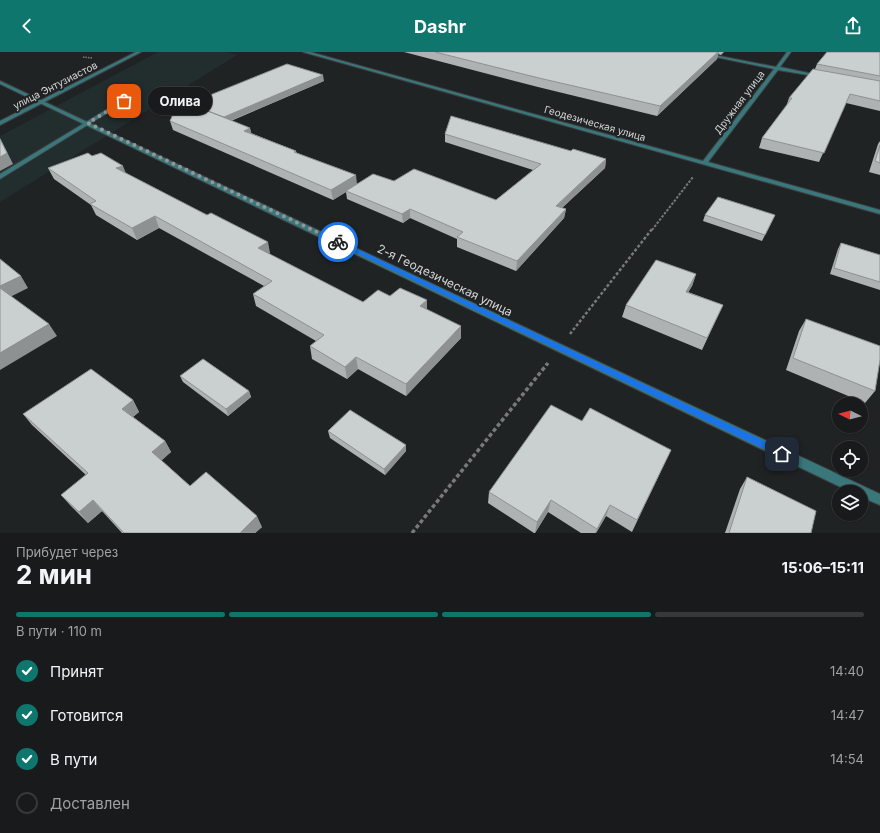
<!DOCTYPE html>
<html lang="ru">
<head>
<meta charset="utf-8">
<style>
  body { margin:0; font-family:Inter,sans-serif; background:#212324; color:#f1f3f6; height:100vh; display:flex; flex-direction:column; font-size:15px; white-space:nowrap }
  * { box-sizing:border-box; margin:0 }
  p { font-size:13px; color:#9fa1a3 }
  .icon { flex:none; width:22px; height:22px; fill:none; stroke:currentColor; stroke-width:2; stroke-linecap:round; stroke-linejoin:round }
  .map { position:relative; height:481px; overflow:hidden }
  .side { display:flex; flex-direction:column; background:#181a1b; flex:1 }
  .side>* { flex:none }
  .needle { width:26px; rotate:276deg }
  .tools { position:absolute; left:832px; top:345px; display:grid; gap:8px }
  .tools a { display:grid; place-items:center; width:36px; height:36px; border-radius:50%; background:#181a1b; box-shadow:0 1px 3px #0004,0 0 0 1px #36383a; font-size:20px }
  .pin { position:absolute; display:grid; place-items:center; width:34px; height:34px; color:#fff; margin:-17px; border-radius:8px; box-shadow:0 2px 6px #0006 }
  .courier { position:absolute; display:grid; place-items:center; width:40px; height:40px; margin:-20px; border:3px solid #1a73e8; border-radius:50%; background:#fff; color:#222; box-shadow:0 1px 5px #0007 }
  .bubble { position:absolute; height:28px; border-radius:14px; background:#181a1b; box-shadow:0 1px 3px #0004,0 0 0 1px #36383a; font-size:13px; font-weight:700; line-height:28px; text-align:center }
  .head em { font-style:normal; font-weight:700 }
  .head div { display:flex; flex-direction:column-reverse }
  .head { display:flex; align-items:center; justify-content:space-between; height:68px; padding:0 16px }
  h1 { font-size:26px; font-weight:700; line-height:30px }
  .bar { display:grid; grid-template-columns:repeat(4,1fr); gap:6px 4px; align-content:center; height:48px; padding:0 16px }
  .bar i { height:5px; border-radius:3px; background:#36383a }
  .bar .on { background:#0f766e }
  .bar p { grid-column:span 4 }
  ol { padding:0 16px; list-style:none }
  li { display:flex; align-items:center; gap:12px; height:44px }
  li p { margin-inline-start:auto }
  li .icon { padding:4px; border-radius:50%; background:#0f766e; color:#fff; stroke-width:4 }
  li:last-child { color:#9fa1a3 }
  li i { width:22px; height:22px; border:2px solid #36383a; border-radius:50% }
  header { display:flex; justify-content:space-between; align-items:center; height:52px; padding:0 16px; background:#0f766e; color:#fff; font-size:18px; font-weight:700 }
  .map>svg:first-child { display:block }
</style>
</head>
<body>
<header><svg class="icon" aria-label="back" viewBox="0 0 24 24"><path d="M15 5l-7 7 7 7"/></svg>Dashr<svg class="icon" aria-label="share" viewBox="0 0 24 24"><path d="M12 15V3M7 8l5-5 5 5M5 13v7h14v-7"/></svg></header>
<div class="map">
<svg width="880" height="481" viewBox="0 0 880 481">
  <rect width="100%" height="100%" fill="#202324"/>
  <path fill="#222d2e" d="M 158,0 L 226,0 L 237,3 L 0,150 L 0,84 Z"/>
  <g fill="none" stroke-linecap="round" stroke-linejoin="round">
    <defs>
      <path id="service" d="M 134,41 L 138,42 L 0,127 L 0,122 Z"/>
      <path id="minor" d="M 303,0 L 310,0 L 703,109 L 774,17 L 691,0 L 699,0 L 776,15 L 787,0 L 791,0 L 780,15 L 818,23 L 820,24 L 820,25 L 778,18 L 708,110 L 880,158 L 880,162 Z
        M 0,29 L 880,442 L 880,453 L 861,445 L 861,440 L 851,440 L 0,32 Z"/>
      <path id="tertiary" d="M 136,0 L 141,0 L 0,73 L 0,69 Z"/>
    </defs>
    <use href="#service" stroke="#3d3f40" stroke-width="2"/>
    <use href="#minor" stroke="#3d3f40" stroke-width="2"/>
    <use href="#tertiary" stroke="#3d3f40" stroke-width="2"/>
    <path stroke="#77797a" stroke-width="1.5" stroke-dasharray="1.5 1" stroke-linecap="butt" d="M 83,5 L 92,6"/>
    <path stroke="#77797a" stroke-width="2" stroke-dasharray="2.5 1.5" stroke-linecap="butt" d="M 652,178 L 693,125"/>
    <path stroke="#77797a" stroke-width="2.5" stroke-dasharray="3 2" stroke-linecap="butt" d="M 570,282 L 652,177"/>
    <path stroke="#77797a" stroke-width="3.5" stroke-dasharray="4 2.5" stroke-linecap="butt" d="M 412,481 L 548,311"/>
    <use href="#service" fill="#3a777b" fill-rule="evenodd"/>
    <use href="#minor" fill="#3a777b" fill-rule="evenodd"/>
    <use href="#tertiary" fill="#3a777b" fill-rule="evenodd"/>
  </g>
  <path fill="#aeb2b3" d="M 404,0 L 724,0 L 721,3 L 718,2 L 717,7 L 657,64 L 538,35 Z
    M 880,0 L 880,59 L 846,51 L 819,110 L 759,96 L 762,86 L 786,55 L 789,46 L 815,17 L 817,12 Z
    M 324,29 L 231,69 L 250,76 L 251,81 L 296,99 L 297,102 L 357,132 L 394,129 L 496,148 L 533,118 L 445,90 L 445,82 L 571,99 L 606,107 L 605,116 L 562,156 L 566,157 L 564,166 L 516,219 L 457,195 L 457,187 L 410,166 L 403,171 L 347,147 L 346,140 L 333,148 L 173,78 L 170,69 L 190,57 L 188,52 Z
    M 880,89 L 880,123 L 869,120 L 878,92 Z
    M 92,104 L 126,121 L 270,201 L 269,202 L 363,250 L 390,244 L 427,248 L 427,258 L 461,286 L 406,344 L 358,317 L 347,327 L 312,307 L 310,294 L 316,289 L 256,254 L 253,242 L 264,234 L 159,176 L 137,188 L 96,163 L 91,153 L 54,127 L 48,116 Z
    M 705,163 L 775,163 L 762,189 L 703,169 Z
    M 841,191 L 880,203 L 880,238 L 830,222 L 838,197 Z
    M 696,222 L 692,234 L 688,240 L 723,253 L 702,298 L 622,265 L 626,253 Z
    M 806,267 L 875,339 L 865,351 L 786,318 L 799,279 Z
    M 180,324 L 249,339 L 251,345 L 228,364 L 183,330 Z
    M 133,348 L 139,360 L 133,365 L 165,389 L 171,400 L 161,408 L 190,434 L 262,475 L 255,481 L 122,481 L 102,459 L 88,471 L 70,453 L 61,443 L 86,423 L 32,373 L 23,362 Z
    M 582,369 L 671,398 L 632,480 L 606,464 L 596,481 L 581,481 L 548,460 L 535,481 L 534,481 L 488,451 L 489,440 Z
    M 328,379 L 406,393 L 406,399 L 385,423 L 330,386 Z
    M 747,425 L 811,481 L 725,481 L 740,437 Z"/>
  <path fill="#8d9192" d="M 718,0 L 719,0 L 717,7 L 657,64 L 660,54 Z
    M 323,23 L 324,29 L 225,71 L 224,65 Z
    M 250,76 L 252,86 L 244,79 Z
    M 0,86 L 13,112 L 0,119 Z
    M 606,107 L 605,116 L 555,162 L 556,154 Z
    M 123,114 L 127,124 L 116,116 Z
    M 356,123 L 357,132 L 346,139 L 346,140 L 333,148 L 331,138 Z
    M 410,157 L 410,166 L 403,171 L 402,162 Z
    M 566,157 L 564,166 L 516,219 L 517,209 Z
    M 155,164 L 159,176 L 137,188 L 132,176 Z
    M 268,190 L 270,201 L 261,208 L 258,196 Z
    M 696,222 L 692,234 L 682,251 L 686,240 Z
    M 21,224 L 28,236 L 6,247 L 0,237 L 0,234 Z
    M 427,248 L 427,260 L 420,254 Z
    M 49,272 L 57,284 L 0,318 L 0,301 Z
    M 461,274 L 461,286 L 406,344 L 406,332 Z
    M 356,305 L 358,317 L 347,327 L 345,315 Z
    M 249,339 L 251,345 L 228,364 L 226,357 Z
    M 133,348 L 139,360 L 129,368 L 122,357 Z
    M 165,389 L 171,400 L 159,411 L 152,400 Z
    M 406,393 L 406,399 L 385,423 L 384,417 Z
    M 93,448 L 102,459 L 88,471 L 79,460 Z
    M 551,448 L 548,460 L 535,481 L 537,470 Z
    M 610,453 L 606,464 L 596,481 L 595,481 Z
    M 257,464 L 262,475 L 255,481 L 240,481 Z"/>
  <path fill="#cacfd0" stroke="#8d9192" d="M 435,0 L 718,0 L 660,54 L 539,26 Z
    M 827,0 L 880,0 L 880,24 L 817,12 Z
    M 287,12 L 323,23 L 224,65 L 188,52 Z
    M 813,17 L 880,29 L 880,49 L 850,42 L 824,101 L 762,86 L 792,46 L 789,46 Z
    M 177,53 L 202,62 L 208,59 L 250,76 L 244,79 L 296,99 L 294,100 L 356,123 L 331,138 L 170,69 Z
    M 451,64 L 571,99 L 573,97 L 606,107 L 556,154 L 566,157 L 517,209 L 457,185 L 463,180 L 410,157 L 402,162 L 346,139 L 373,122 L 394,129 L 414,117 L 496,148 L 541,112 L 445,82 Z
    M 0,87 L 7,101 L 0,105 Z
    M 880,93 L 880,111 L 875,109 Z
    M 88,101 L 92,104 L 101,101 L 123,114 L 116,116 L 207,163 L 211,161 L 268,190 L 258,196 L 363,250 L 378,238 L 390,244 L 400,236 L 427,248 L 420,254 L 461,274 L 406,332 L 356,305 L 345,315 L 310,294 L 324,283 L 253,242 L 272,229 L 155,164 L 132,176 L 90,152 L 96,149 L 48,116 Z
    M 718,145 L 775,163 L 765,183 L 705,163 Z
    M 841,191 L 880,203 L 880,230 L 834,216 Z
    M 0,207 L 21,224 L 0,234 Z
    M 656,208 L 696,222 L 686,240 L 723,253 L 707,286 L 626,253 Z
    M 0,236 L 49,272 L 0,301 Z
    M 806,267 L 880,294 L 880,308 L 875,339 L 793,306 Z
    M 203,307 L 249,339 L 226,357 L 180,324 Z
    M 91,317 L 133,348 L 122,357 L 165,389 L 152,400 L 190,434 L 206,420 L 257,464 L 240,481 L 124,481 L 93,448 L 79,460 L 61,443 L 88,421 L 23,362 Z
    M 551,353 L 582,369 L 590,356 L 671,398 L 637,468 L 610,453 L 597,477 L 551,448 L 537,470 L 489,440 Z
    M 350,358 L 406,393 L 384,417 L 328,379 Z
    M 747,425 L 816,459 L 811,481 L 729,481 Z"/>
  <path fill="#1a73e8" d="M 338,188 L 785,399 L 787,402 L 785,404 L 779,404 L 336,191 L 336,189 Z"/>
  <g fill="none" stroke-linecap="round" stroke-linejoin="round">
    <path stroke="#949798" stroke-width="4" stroke-dasharray="0 7.2" d="M 124,49 L 88,71 L 338,190"/>
  </g>
  <g text-anchor="middle" dominant-baseline="central" stroke-width="4" stroke-linejoin="round" paint-order="stroke">
    <g font-size="10" fill="#d3d5d6" stroke="#202324">
      <text transform="translate(55 33) rotate(-27)">улица Энтузиастов</text>
      <text transform="translate(739 50) rotate(-53)">Дружная улица</text>
      <text transform="translate(595 71) rotate(16)">Геодезическая улица</text>
    </g>
    <g font-size="12" fill="#d3d5d6" stroke="#202324">
      <text transform="translate(445 228) rotate(26)">2-я Геодезическая улица</text>
    </g>
  </g>
</svg>
<div class="tools">
<a><svg class="needle" viewBox="-14 -14 28 28"><path d="M0-13l5 13h-10z" fill="#e53935"/><path d="M0 13l5-13h-10z" fill="#9fa1a3"/></svg></a>
<a><svg class="icon" aria-label="locate" viewBox="0 0 24 24"><circle cx="12" cy="12" r="6"/><path d="M12 2v4M12 18v4M2 12h4M18 12h4"/></svg></a>
<a><svg class="icon" aria-label="layers" viewBox="0 0 24 24"><path d="M12 4l9 5-9 5-9-5zM3 14l9 5 9-5"/></svg></a>
</div>
<div class="pin" style="left:124px;top:49px;background:#ea580c"><svg class="icon" aria-label="bag" viewBox="0 0 24 24"><path d="M5 8h14l-1 12H6zM9 8a3 3 0 0 1 6 0"/></svg></div>
<div class="pin" style="left:782px;top:402px;background:#1f2937"><svg class="icon" aria-label="home" viewBox="0 0 24 24"><path d="M3 11l9-7 9 7M6 9v11h12V9"/></svg></div>
<div class="courier" style="left:338px;top:190px"><svg class="icon" aria-label="bike" viewBox="0 0 24 24"><circle cx="6" cy="16" r="4"/><circle cx="18" cy="16" r="4"/><path d="M6 16l4-8h5l3 8M10 8l3 8H6M13 5h3"/></svg></div>
<div class="bubble" style="left:148px;top:35px;width:64px">Олива</div>
</div>
<section class="side">
<div class="head"><div><h1>2 мин</h1><p>Прибудет через</p></div><em>15:06–15:11</em></div>
<div class="bar"><i class="on"></i><i class="on"></i><i class="on"></i><i></i><p>В пути · 110 m</p></div>
<ol>
<li><svg class="icon" aria-label="check" viewBox="0 0 24 24"><path d="M5 12l5 5 9-10"/></svg>Принят<p>14:40</p></li>
<li><svg class="icon" aria-label="check" viewBox="0 0 24 24"><path d="M5 12l5 5 9-10"/></svg>Готовится<p>14:47</p></li>
<li><svg class="icon" aria-label="check" viewBox="0 0 24 24"><path d="M5 12l5 5 9-10"/></svg>В пути<p>14:54</p></li>
<li><i></i>Доставлен</li>
</ol>
</section>
</body>
</html>
